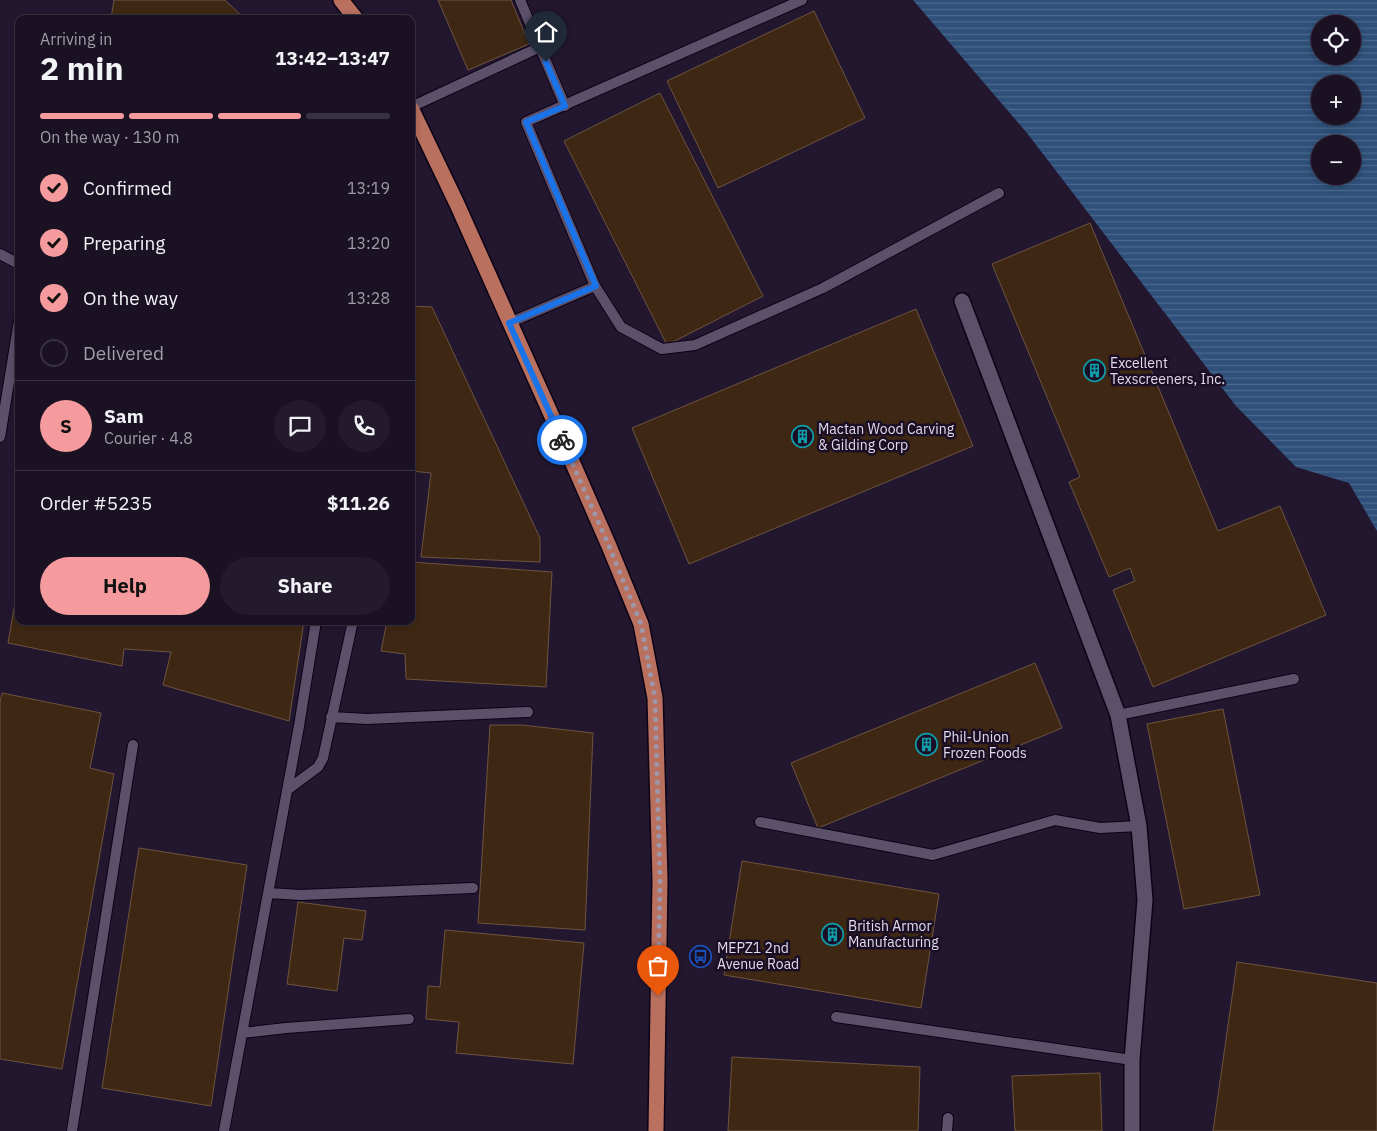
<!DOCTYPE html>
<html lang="en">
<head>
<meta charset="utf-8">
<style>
  body { margin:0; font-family:"IBM Plex Sans",sans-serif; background:#231a2b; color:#f1f3f6; height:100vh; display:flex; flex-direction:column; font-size:19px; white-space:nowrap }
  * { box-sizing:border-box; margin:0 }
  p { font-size:16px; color:#9f9da6 }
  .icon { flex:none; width:28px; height:28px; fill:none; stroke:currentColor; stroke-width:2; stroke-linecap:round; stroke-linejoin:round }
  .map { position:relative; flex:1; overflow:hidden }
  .panel { position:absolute; left:15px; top:15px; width:400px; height:610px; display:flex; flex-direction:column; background:#1a1123; border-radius:10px; box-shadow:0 2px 8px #0003,0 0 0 1px #383141 }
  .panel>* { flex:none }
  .fabs { position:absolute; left:1311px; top:15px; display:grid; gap:10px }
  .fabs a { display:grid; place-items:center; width:50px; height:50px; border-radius:50%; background:#1a1123; box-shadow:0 2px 8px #0003,0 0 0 1px #383141; font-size:25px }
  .pin { position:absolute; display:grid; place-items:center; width:42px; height:42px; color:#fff; margin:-51px -21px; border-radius:50% 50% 50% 0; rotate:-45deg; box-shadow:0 0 5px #0007 }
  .pin .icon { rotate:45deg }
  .courier { position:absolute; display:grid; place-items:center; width:50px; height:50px; margin:-25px; border:4px solid #1a73e8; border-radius:50%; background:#fff; color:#222; box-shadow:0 1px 6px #0007 }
  .summary em { font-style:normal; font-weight:700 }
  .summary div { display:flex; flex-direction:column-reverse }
  .summary { display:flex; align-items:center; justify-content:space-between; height:85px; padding:0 25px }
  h1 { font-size:32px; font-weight:700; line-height:38px }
  .bar { display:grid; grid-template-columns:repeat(4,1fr); gap:8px 5px; align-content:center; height:60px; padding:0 25px }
  .bar i { height:6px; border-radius:4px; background:#383141 }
  .bar .active { background:#f59b9d }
  .bar p { grid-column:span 4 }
  .line { display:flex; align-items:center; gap:12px; padding:0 25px; border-top:1px solid #383141 }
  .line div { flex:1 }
  .round { display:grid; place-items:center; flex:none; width:52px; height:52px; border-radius:26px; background:#231a2b }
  ol { padding:0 25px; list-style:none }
  li { display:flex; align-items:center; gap:15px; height:55px }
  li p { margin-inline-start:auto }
  li .icon { padding:5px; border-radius:50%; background:#f59b9d; color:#111; stroke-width:4 }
  li:last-child { color:#9f9da6 }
  li i { width:28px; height:28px; border:2px solid #383141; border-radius:50% }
  .cta { display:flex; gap:10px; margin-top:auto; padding:10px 25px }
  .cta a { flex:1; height:58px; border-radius:30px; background:#f59b9d; color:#111; font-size:20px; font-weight:700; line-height:58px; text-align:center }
  .cta a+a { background:#231a2b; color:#f1f3f6 }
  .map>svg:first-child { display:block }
</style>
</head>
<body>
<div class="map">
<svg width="1377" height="1131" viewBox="0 0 1377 1131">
  <defs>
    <pattern id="water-rules" width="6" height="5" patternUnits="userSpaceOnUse" patternTransform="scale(1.25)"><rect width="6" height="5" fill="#2f507a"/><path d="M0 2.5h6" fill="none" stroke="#4d698d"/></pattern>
  </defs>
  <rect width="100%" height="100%" fill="#23172f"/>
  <path fill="url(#water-rules)" fill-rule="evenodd" d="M 913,0 L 1377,0 L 1377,531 L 1349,483 L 1296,467 L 1236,406 L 1027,133 ZM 1320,24 L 1352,24 L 1352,56 L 1320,56 ZM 1320,84 L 1352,84 L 1352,116 L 1320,116 ZM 1320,144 L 1352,144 L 1352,176 L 1320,176 Z"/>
  <path fill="#3e2814" stroke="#6d5440" d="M 114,0 L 225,0 L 245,19 L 111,19 Z
    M 438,0 L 511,0 L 529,44 L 468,70 Z
    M 814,11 L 865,118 L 718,188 L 667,81 Z
    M 660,93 L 763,296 L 667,345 L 564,141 Z
    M 1090,223 L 1218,531 L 1280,506 L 1326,615 L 1153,687 L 1113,590 L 1135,581 L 1130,568 L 1109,577 L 1069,482 L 1080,477 L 992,264 Z
    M 411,306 L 432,307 L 540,538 L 540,562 L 421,557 L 431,473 L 411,471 Z
    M 916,309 L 973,446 L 689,564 L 632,428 Z
    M 411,562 L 552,572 L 546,687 L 406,679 L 405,654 L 381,651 L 387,621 L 411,621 Z
    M 19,580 L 19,621 L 304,621 L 289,721 L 163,685 L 171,652 L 124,649 L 122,666 L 8,643 Z
    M 1035,663 L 1062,728 L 818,828 L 791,763 Z
    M 2,693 L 101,713 L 90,768 L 114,774 L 62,1069 L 0,1059 L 0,702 Z
    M 1223,709 L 1260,895 L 1184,909 L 1147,724 Z
    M 490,725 L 522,725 L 593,733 L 585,930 L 478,923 Z
    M 139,848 L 247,865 L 211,1106 L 102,1088 Z
    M 742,861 L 939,894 L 921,1008 L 724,975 Z
    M 298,902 L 366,911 L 362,940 L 344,938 L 337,991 L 287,984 Z
    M 445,930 L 584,943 L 573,1064 L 456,1053 L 459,1022 L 426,1019 L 428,986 L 440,987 Z
    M 1237,962 L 1377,983 L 1377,1131 L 1213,1131 Z
    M 732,1057 L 920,1067 L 918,1131 L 728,1131 Z
    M 1100,1073 L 1102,1131 L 1015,1131 L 1012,1076 Z"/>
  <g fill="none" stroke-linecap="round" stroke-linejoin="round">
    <defs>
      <path id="lane" d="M 520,0 L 565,106
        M 802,0 L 526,122 L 595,286 L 621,327 L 662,349 L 695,345 L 823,288 L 999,193
        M 411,107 L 540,47
        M 0,254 L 19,264
        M 509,323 L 595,286
        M 0,437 L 19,321
        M 1118,715 L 1294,679
        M 331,717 L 367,719 L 528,712
        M 287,790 L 318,767 L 323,758 L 353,621
        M 760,822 L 933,855 L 1055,820 L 1100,828 L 1139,826
        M 268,893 L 301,895 L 473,888
        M 836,1017 L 1132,1060
        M 242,1033 L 286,1028 L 409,1019
        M 72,1131 L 133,745
        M 224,1131 L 299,726 L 316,621
        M 947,1131 L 948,1118"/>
      <path id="street" d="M 962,301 L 1118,715 L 1139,826 L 1145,900 L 1132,1060 L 1132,1131"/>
      <path id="primary" d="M 341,0 L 356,19
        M 411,108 L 457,204 L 567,450 L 609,546 L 641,624 L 655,698 L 660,880 L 656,1131"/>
    </defs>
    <use href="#lane" stroke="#0c0316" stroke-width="12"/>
    <use href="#street" stroke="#0c0316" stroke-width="18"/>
    <use href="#primary" stroke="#0c0316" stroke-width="18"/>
    <use href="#lane" stroke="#5c506b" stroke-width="10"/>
    <use href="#street" stroke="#5c506b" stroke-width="15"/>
    <use href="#primary" stroke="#b9705f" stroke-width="15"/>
  </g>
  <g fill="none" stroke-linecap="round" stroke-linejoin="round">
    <path stroke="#9e96a9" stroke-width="5" stroke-dasharray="0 9" d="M 562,440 L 609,546 L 641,624 L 655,698 L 660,880 L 658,996"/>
    <path stroke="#1a73e8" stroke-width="6" d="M 546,62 L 565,106 L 526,122 L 596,286 L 509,323 L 562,440"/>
  </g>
  <defs>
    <symbol id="building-ring" viewBox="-11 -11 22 22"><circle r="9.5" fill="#1a0e25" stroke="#0f9aa8" stroke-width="1.5"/><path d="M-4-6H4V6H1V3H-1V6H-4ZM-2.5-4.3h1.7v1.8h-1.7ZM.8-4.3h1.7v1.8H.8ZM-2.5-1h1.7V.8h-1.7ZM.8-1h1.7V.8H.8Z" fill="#0f9aa8"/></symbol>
    <symbol id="bus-ring" viewBox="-11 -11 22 22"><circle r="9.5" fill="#1a0e25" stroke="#1a4fb4" stroke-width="1.5"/><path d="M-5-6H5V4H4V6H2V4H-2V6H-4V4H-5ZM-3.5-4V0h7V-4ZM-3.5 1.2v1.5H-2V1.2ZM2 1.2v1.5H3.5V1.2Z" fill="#1a4fb4"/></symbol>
  </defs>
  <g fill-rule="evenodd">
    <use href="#building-ring" x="1082" y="358" width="25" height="25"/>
    <use href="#building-ring" x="790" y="424" width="25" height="25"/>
    <use href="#building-ring" x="914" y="732" width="25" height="25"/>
    <use href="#building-ring" x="820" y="922" width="25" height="25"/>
    <use href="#bus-ring" x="688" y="944" width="25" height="25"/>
  </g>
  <g text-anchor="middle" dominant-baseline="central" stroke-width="5" stroke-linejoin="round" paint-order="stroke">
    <g font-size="14" fill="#e1daea" stroke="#1a0e25" text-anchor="start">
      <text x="1110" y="363">Excellent<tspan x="1110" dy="16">Texscreeners, Inc.</tspan></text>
      <text x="818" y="429">Mactan Wood Carving<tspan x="818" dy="16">&amp; Gilding Corp</tspan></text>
      <text x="943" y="737">Phil-Union<tspan x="943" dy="16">Frozen Foods</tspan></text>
      <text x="848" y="926">British Armor<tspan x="848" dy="16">Manufacturing</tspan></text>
      <text x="717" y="948">MEPZ1 2nd<tspan x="717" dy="16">Avenue Road</tspan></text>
    </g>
  </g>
</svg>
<div class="fabs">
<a><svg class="icon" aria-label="locate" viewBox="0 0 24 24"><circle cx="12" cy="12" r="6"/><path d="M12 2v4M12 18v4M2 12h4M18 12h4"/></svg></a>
<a>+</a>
<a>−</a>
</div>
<div class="pin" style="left:658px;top:996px;background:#ea580c"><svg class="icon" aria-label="bag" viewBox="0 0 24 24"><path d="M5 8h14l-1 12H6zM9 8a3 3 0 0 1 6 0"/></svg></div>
<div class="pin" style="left:546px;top:62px;background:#1f2937"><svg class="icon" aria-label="home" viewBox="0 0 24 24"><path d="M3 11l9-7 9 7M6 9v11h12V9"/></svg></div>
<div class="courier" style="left:562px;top:440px"><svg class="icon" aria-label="bike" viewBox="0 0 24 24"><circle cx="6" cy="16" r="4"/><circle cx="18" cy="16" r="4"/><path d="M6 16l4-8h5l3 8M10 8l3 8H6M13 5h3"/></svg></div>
<section class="panel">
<div class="summary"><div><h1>2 min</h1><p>Arriving in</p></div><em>13:42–13:47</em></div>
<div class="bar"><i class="active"></i><i class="active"></i><i class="active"></i><i></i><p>On the way · 130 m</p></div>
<ol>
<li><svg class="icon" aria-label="check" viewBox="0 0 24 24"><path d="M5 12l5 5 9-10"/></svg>Confirmed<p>13:19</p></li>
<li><svg class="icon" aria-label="check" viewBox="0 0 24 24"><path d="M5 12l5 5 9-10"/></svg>Preparing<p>13:20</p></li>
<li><svg class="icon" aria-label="check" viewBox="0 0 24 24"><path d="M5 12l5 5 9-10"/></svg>On the way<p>13:28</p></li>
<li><i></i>Delivered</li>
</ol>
<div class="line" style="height:90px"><b class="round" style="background:#f59b9d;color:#111">S</b><div><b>Sam</b><p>Courier · 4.8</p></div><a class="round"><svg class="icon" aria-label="chat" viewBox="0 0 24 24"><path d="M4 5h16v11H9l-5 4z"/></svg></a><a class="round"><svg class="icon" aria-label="phone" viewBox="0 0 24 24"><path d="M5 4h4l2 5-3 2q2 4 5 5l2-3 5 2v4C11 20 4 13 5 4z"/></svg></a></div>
<div class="line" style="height:65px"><div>Order #5235</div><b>$11.26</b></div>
<div class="cta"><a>Help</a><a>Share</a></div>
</section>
</div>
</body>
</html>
